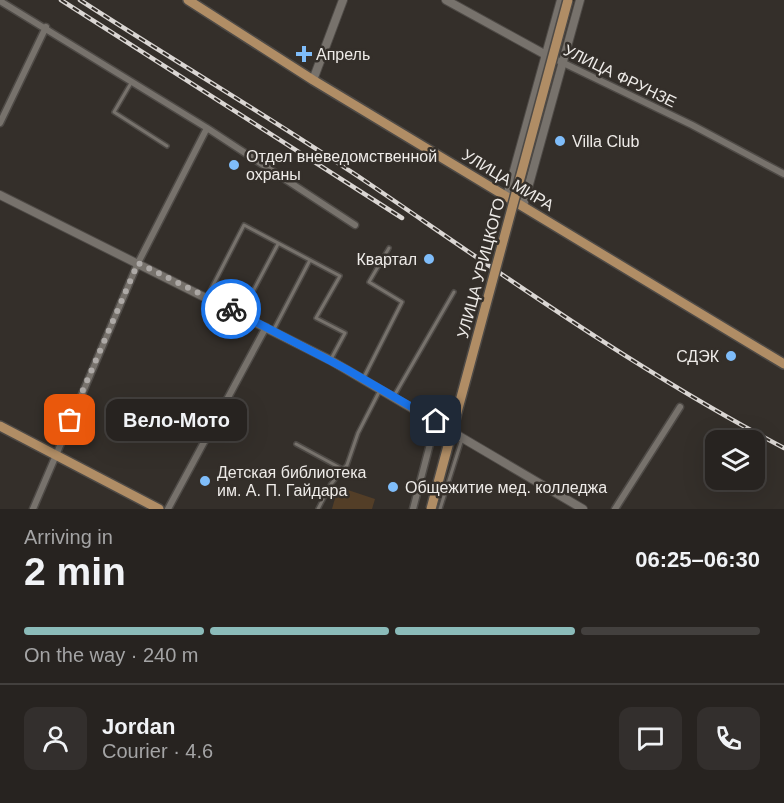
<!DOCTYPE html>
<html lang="en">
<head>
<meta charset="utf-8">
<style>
  body { margin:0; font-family:Arial,sans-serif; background:#332f2d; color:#f1f3f6; height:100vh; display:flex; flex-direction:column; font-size:22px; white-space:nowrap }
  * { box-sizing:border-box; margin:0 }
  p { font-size:20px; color:#a4a4a5 }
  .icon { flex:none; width:33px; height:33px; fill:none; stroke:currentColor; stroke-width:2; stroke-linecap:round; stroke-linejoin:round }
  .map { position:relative; height:509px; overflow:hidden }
  .side { display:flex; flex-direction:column; background:#272320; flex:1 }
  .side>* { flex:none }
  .tools { position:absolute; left:705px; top:430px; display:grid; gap:12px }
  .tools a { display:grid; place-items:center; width:60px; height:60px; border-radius:12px; background:#272320; box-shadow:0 6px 24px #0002,0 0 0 2px #43403e; font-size:30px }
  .pin { position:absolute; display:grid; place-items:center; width:51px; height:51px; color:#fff; margin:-26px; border-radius:12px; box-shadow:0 3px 9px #0006 }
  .courier { position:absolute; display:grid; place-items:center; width:60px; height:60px; margin:-30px; border:4px solid #1a73e8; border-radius:50%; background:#fff; color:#222; box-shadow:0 2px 8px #0007 }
  .bubble { position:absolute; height:42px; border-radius:12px; background:#272320; box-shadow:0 6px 24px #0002,0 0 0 2px #43403e; font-size:20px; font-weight:800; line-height:42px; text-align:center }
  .headline em { font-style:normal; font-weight:800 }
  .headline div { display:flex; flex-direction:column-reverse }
  .headline { display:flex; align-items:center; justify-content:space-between; height:102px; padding:0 24px }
  h1 { font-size:39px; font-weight:800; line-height:45px }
  .bar { display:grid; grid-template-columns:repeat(4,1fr); gap:9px 6px; align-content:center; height:72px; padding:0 24px }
  .bar i { height:8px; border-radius:4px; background:#43403e }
  .bar .on { background:#8bbbb9 }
  .bar p { grid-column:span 4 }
  .line { display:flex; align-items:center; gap:15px; padding:0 24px; border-top:2px solid #43403e }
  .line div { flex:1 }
  .round { display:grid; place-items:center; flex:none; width:63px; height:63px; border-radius:12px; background:#332f2d }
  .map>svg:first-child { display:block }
</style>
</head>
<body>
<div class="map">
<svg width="784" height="509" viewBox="0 0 784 509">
  <rect width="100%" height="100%" fill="#342f2a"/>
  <path fill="#533e27" d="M 348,490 L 375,499 L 372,509 L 332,509 L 337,491 Z"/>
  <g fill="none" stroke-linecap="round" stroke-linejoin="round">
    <defs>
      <path id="service" d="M 131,83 L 114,112 L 167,146
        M 207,297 L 244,225 L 340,276 L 316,318 L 345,333 L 331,359
        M 241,314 L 278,244
        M 273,331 L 310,260
        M 363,379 L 402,302 L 369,282 L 389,248
        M 394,396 L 454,292
        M 296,444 L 344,470
        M 318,509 L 331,484 L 347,465 L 358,433 L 379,392
        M 440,509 L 462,439"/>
      <path id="minor" d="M 0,1 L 207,128 L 355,225
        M 551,57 L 692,125 L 784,174
        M 0,123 L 46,27
        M 33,509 L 138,263 L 207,128
        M 168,509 L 266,327
        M 413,509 L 436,421
        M 615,509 L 680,407"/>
      <path id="tertiary" d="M 446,0 L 546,55
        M 313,80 L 343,0
        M 0,195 L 330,360 L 583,509
        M 507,196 L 561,0
        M 523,206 L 580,0"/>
      <path id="primary" d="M 188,0 L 313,80 L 784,364
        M 0,426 L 159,509"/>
    </defs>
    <use href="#service" stroke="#4e4a46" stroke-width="6"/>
    <use href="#minor" stroke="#4e4a46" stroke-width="9"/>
    <use href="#tertiary" stroke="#4e4a46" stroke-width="10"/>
    <use href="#primary" stroke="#4e4a46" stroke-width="12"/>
    <use href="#service" stroke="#77726c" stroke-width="3"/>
    <use href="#minor" stroke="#77726c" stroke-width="6"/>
    <use href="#tertiary" stroke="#77726c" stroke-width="8"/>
    <use href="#primary" stroke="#b08d65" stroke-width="9"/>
    <defs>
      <path id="rail" d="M 61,0 L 402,218
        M 80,0 C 176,62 276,121 371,185 C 506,277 639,372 784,448"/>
    </defs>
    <use href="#rail" stroke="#dad6d3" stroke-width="4.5"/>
    <use href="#rail" stroke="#342f2a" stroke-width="2" stroke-dasharray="7" stroke-linecap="butt"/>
    <defs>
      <path id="primary-bridge" d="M 431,509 L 568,0"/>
    </defs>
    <use href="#primary-bridge" stroke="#4e4a46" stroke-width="12" stroke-linecap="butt"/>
    <use href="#primary-bridge" stroke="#b08d65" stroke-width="9"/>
  </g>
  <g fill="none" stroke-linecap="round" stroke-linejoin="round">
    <path stroke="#ada9a6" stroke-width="6" stroke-dasharray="0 10.8" d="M 70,420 L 138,263 L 231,309"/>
    <path stroke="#1a73e8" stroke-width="8" d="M 231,309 L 346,369 L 436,421"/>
  </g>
  <g fill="#7fbdfa" stroke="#342f2a" stroke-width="2">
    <path d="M301 45h6v6h6v6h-6v6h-6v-6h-6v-6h6z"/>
    <circle cx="560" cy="141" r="6"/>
    <circle cx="234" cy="165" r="6"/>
    <circle cx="429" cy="259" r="6"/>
    <circle cx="731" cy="356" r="6"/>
    <circle cx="205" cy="481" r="6"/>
    <circle cx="393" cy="487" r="6"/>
  </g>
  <g text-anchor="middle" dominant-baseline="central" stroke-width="5" stroke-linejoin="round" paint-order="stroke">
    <g font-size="16" fill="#eeebe8" stroke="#342f2a" text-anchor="start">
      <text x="316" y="54">Апрель</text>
      <text x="572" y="141">Villa Club</text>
      <text x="246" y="156">Отдел вневедомственной<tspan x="246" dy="18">охраны</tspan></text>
      <text x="417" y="259" text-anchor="end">Квартал</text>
      <text x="719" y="356" text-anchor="end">СДЭК</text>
      <text x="217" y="472">Детская библиотека<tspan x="217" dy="18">им. А. П. Гайдара</tspan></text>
      <text x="405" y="487">Общежитие мед. колледжа</text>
    </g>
    <g font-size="16" fill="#eeebe8" stroke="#342f2a">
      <text transform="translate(620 76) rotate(26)">УЛИЦА ФРУНЗЕ</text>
      <text transform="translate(508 180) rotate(31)">УЛИЦА МИРА</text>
      <text transform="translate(481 268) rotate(-75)">УЛИЦА УРИЦКОГО</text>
    </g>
  </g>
</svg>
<div class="tools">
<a><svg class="icon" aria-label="layers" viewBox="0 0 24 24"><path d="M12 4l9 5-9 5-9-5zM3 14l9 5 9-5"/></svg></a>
</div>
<div class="pin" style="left:70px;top:420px;background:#ea580c"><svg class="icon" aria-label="bag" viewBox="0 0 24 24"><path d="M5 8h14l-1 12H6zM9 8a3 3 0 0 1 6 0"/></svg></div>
<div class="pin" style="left:436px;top:421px;background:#1f2937"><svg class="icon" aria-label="home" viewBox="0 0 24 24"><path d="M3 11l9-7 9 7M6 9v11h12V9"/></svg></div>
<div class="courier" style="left:231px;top:309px"><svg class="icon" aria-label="bike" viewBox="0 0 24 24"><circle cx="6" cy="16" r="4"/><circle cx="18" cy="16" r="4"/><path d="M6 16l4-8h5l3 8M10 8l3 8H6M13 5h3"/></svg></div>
<div class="bubble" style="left:106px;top:399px;width:141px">Вело-Мото</div>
</div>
<section class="side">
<div class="headline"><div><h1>2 min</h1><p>Arriving in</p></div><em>06:25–06:30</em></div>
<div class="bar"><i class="on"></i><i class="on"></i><i class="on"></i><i></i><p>On the way · 240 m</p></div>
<div class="line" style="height:108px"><a class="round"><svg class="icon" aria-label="person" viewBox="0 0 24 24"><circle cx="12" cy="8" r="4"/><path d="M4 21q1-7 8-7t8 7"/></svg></a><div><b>Jordan</b><p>Courier · 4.6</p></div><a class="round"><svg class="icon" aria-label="chat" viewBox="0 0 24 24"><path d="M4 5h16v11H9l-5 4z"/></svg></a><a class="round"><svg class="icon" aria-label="phone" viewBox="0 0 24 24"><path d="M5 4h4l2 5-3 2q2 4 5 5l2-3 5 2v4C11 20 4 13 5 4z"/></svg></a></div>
</section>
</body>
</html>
